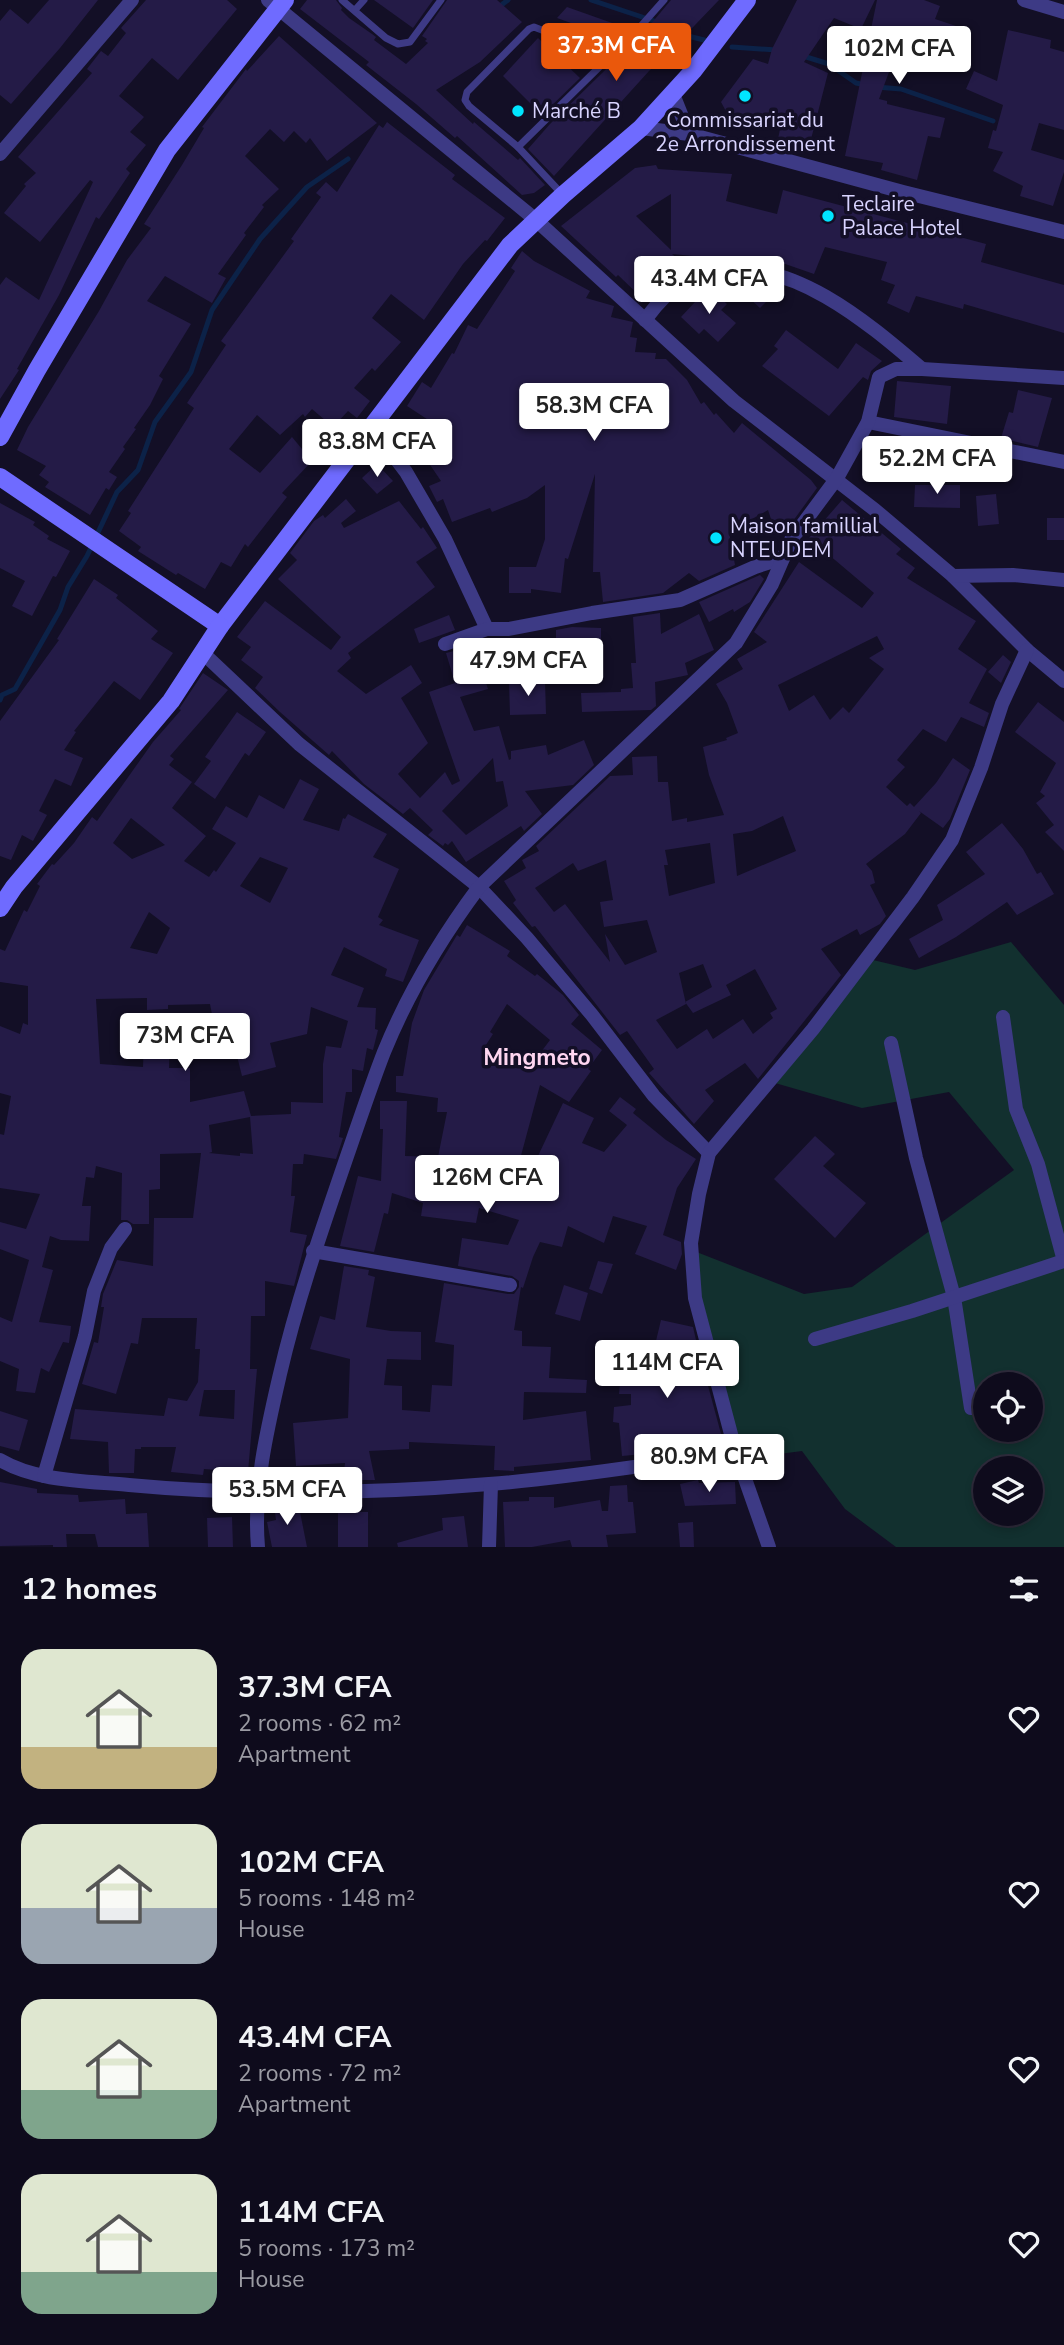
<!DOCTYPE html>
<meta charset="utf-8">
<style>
body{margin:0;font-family:"Nunito Sans",sans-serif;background:#1c1929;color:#f1f3f6;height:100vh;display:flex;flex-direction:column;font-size:26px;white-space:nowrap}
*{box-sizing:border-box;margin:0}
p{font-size:23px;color:#9b9ba3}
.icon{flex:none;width:38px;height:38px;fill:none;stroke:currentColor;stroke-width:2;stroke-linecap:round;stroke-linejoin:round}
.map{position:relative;height:1547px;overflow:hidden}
.details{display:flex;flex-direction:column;background:#0e0b1c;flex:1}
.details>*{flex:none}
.buttons{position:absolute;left:973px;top:1372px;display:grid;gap:14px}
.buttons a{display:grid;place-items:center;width:70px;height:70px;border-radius:50%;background:#0e0b1c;box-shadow:0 4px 10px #0003,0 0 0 2px #2e2b3b;font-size:35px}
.price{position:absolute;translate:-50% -60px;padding:0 16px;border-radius:7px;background:#fff;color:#222;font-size:23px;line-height:46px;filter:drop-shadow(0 2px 4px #0008)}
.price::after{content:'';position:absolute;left:50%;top:42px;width:21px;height:16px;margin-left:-10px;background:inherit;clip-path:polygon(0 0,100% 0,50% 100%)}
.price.on{background:#ea580c;color:#fff}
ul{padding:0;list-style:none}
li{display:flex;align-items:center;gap:21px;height:175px;padding:0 21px}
li span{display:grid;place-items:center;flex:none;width:196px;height:140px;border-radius:21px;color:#555}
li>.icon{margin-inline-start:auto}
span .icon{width:84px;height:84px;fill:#fffc;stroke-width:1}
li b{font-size:30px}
h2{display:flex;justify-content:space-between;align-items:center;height:84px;padding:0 21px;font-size:30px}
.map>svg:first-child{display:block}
.green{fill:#12302f;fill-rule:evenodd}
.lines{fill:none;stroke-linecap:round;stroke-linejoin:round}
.stream{stroke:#0c2248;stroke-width:5}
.building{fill:#241b47;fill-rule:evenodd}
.lane{stroke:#3d3a85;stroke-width:7}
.street{stroke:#3d3a85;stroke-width:14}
.secondary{stroke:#6f6bff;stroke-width:18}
.poi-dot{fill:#00e5ff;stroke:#130f26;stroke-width:2.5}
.labels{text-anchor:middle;stroke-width:7;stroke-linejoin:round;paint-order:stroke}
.poi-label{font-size:21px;fill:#d9d4ff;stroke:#130f26;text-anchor:start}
.neighbourhood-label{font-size:23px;font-weight:bold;fill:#ffd6f0;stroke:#130f26}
</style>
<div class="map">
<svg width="1064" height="1547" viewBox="0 0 1064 1547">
<rect width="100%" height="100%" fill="#130f26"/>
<path class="green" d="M1011,942l53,63v542h-168l-51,-38 -43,-58 -62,8 -39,-152 -7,-56 110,43 48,-7 162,-117 -65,-78 -87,16 -87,-25 98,-123 42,10zM985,1384h46v46h-46zM985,1468h46v46h-46z"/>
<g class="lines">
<g class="stream">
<path d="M591,0l63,21"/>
<path d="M496,9l12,-9"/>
<path d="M688,36l24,6"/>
<path d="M732,47l45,3"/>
<path d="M803,56l26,8 27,19 10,2"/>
<path d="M876,87l25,2 92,32"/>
<path d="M0,700l2,-5 13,-6 45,-79 8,-23 19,-31 30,-64 21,-22 17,-48 36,-50 21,-62 48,-71 47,-52 41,-28"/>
</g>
</g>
<g class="building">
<path d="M49,0h49l-38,48 -49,56 -11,-9v-74l10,-12 18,15z"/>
<path d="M146,0h81l10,9 -59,71 -26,-22 -33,38 25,21 -14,15 16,13 -20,24 4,4 -31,46 -3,-2 -37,78 -42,74 2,1 -19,29v-114l6,-8 33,23 54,-118 -3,-2 -50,62 -36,-29 22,-27 -2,-2 12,-11 -18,-16 74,-84 -5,-4 14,-18 7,5 18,-23 -5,-5z"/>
<path d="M307,0h29l6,8 -1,2 8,8 23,16 4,3 -2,3 32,24 22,-21 -3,-2 2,-2 -5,-3 25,-36h50l25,22 -42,40 -44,28 37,34 1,-2 44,38 2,-2 25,27 -11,8 -12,2 -65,-59 -2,2 -39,-34 -50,-39 3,-3 -69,-53z"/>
<path d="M374,0h59l-20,28z"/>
<path d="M671,0h48l-47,49 -9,13 -3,-2 -11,11 -95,105 -26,-27 22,-25 95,-93z"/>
<path d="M797,0h78l-14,29 -27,-11 -30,44 24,11 -19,74 -31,-8 2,-10 -52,-14 -7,-13 32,-43 15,5 4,-15z"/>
<path d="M877,0h47l16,6 -5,13 33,11 -12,36 -57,-21 -20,54 8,2v3l58,14 -5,20 -12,-2 -11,44 -36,-10 2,-7 -38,-7z"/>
<path d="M567,7l62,22 -11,11 -61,-22z"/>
<path d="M1008,30l43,10 -1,8 14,4v78l-25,-7 -8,27 33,10v12l-11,34 -33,-10 3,-10 -30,-15 10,-19 -15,-4 5,-18 3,1 7,-26 -37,-16 8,-18 23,10z"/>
<path d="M279,36l98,87 -50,38 -17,-23 -4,5 -12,-12 -10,11 -14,-13 -25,27 34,33 -17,16 2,2 -20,26 2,2 -28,39 8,4 -14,25 -47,-27 -18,25 44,23 -32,52 4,3 -13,26 -16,23 2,1 -13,18 2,2 -16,23 8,5 -8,13 -3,-2 -16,27 -45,-28 4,-5 -10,-7 7,-9 -29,-16 11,-23 71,-116 28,-51 24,-32 -7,-4 38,-59 22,-37 -2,-1 44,-58 1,2z"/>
<path d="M538,38l42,40 -38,37 -39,-39z"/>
<path d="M387,122l68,53 -3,4 53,39 -18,23 -2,-1 -22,24 -39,56 -33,-26 -19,24 29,24 -26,29 -3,-3 -18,20 16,13 -13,17 -9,-7 -15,16 -21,-18 -7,8 -2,-3 -23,21 -23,-20 -28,34 31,24 32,-36 20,24 -30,32 5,4 -39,50 -3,-3 -14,23 -10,-5 -16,27 -27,-16 -2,2 -38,-24 3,-4 -22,-16 12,-18 -3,-2 66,-103 -7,-5 39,-58 -5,-4 73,-100 -3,-2 30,-42 -5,-4 10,-11 11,10 42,-67 4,3z"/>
<path d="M656,165l2,4 74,5 -6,27 51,13 6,-24 203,54 -5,18 83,23v48l-100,-29 -1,5 -47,-13 -7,17 -22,-10 8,-18 -14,-5 6,-18 -62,-15 -11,27 -46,-16 -1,5 -95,-9 6,5h-16l15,15 -31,28 -28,-27 -2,2 -55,-51 74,-58zM671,194v56l-35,-34z"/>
<path d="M522,251l12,10 56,30 -4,7 28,8 -3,11 22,5 -3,15 7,1 -2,14 21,1 -1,6h11l21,21 14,24 3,-2 10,13 2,-2 18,20 8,-10 69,57 6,8 -24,33 -19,7 -6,-18 -39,22 6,33 -36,16 -10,-8 -26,20 -60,9 -3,-30h-7l2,-98 -27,85 -3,-1 -4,35 -30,-4v4h-22v-26h27l9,-28v-54l-18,13 -35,14 -2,-4 -38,14 -9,-23 -6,3 -8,-16 12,-5 -17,-25 -5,5 -13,-16 27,-22 -26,-17 15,-24 9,6 21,-35 2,1 14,-29 9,4 38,-58 -4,-3z"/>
<path d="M747,280h4l19,18 -10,10 -21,-19z"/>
<path d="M709,287l18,17 -6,6 15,13 -18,19 -14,-13 -5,5 -18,-17z"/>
<path d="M786,330l52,39 18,-26 26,18 -11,10 -3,9 -5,-3 -34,39 -67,-50 16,-17 -4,-3z"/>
<path d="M897,381l54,5 -4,38 -53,-7z"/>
<path d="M1018,390l34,8 -14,49 -37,-9 8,-26 4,1z"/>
<path d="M377,464l16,17 -16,13 -15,-16z"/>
<path d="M915,485h45v23l-46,-1z"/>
<path d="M996,494l3,30 -21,2 -2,-30z"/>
<path d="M346,499l10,12 -15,12 3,5 55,-27 22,28 2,-2 14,21 -21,14 19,25 -87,66 3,5 -14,13 29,23 45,-29 11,18 -21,15 27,45 -30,31 22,24 25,-26 7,13 8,-4 -31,-89 26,-9 -9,-30 28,-7 14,43 -28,8 14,34 25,-5 10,34 2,-1v-8l35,-6 2,10 36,-15 10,25 -21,20 -48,6 17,23 -18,17 -3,-5 -55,36 -14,-21 -4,4 -3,-2 -2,3 -15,-11 5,-5 -23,-22 -7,6 -39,-30 -32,-33 -3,4 -49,-43 -25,-24 8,-11 -22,-17 10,-13 -14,-10 28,-36 66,49 10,-13 -63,-58 19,-19 -7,-7 24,-32 9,-6 2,3zM493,758l3,24 7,-1 5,25 -42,29 -24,-24z"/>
<path d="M842,500l59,49 -5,5 19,14 -8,10 69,43 -18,28 29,20 -18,34 20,10 -5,14 -23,-10 -15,25 -23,-13 -26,31 8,7 -19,20 21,19 3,-3 4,4 22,-24 17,-25 17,12 -20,49 -7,9 -24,-17 2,2 -16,21 -39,30 6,7 3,12 -5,2 16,31 -6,8 -20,11 -3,-6 -36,20 20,26 -83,104 -13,-16 -40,27 9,11 -20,23 -45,-51 5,-4 -27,-38 -7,4 -85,-109 -3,1 -19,-24 3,-3 -12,-19 22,-13 -4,-8 17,-9 -3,-5 74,-70 23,-1 -1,-18 25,-1 1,26h10l4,39 15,-3v4l37,-7 -15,-40 -6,-28 24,-7 -1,-2 12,-5 -11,-30 -11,-19 27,-15 -6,-10 30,-17 -13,-10 45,-70 63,46 12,-15 -65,-55zM877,636l7,13 -15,9 15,11 -35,44 -6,-6 -13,13 -16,-25 -25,16 -11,-26zM783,816l13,35 -59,25 -4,-42 19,-3zM710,843l5,40 -46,13 -5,-31h4l-3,-15zM606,860l7,40 -13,2 4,25 43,-7 10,32 -32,13 -20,-31 5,28 -45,-58 -11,8 -19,-24 38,-25 5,8zM703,964l9,23 -27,15 8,11 38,-18 -5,-10 29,-16 22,40 -7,4 3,5 -20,16 -10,-15 -30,20 -6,-10 -30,20 -21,-29 30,-16 -7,-31z"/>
<path d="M0,503l35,19 -2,3 16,11 -2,3 23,12 -14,26 -3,-1 -21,40 -20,-10 13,-25 -25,-13z"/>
<rect x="1047" y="518" width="17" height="22"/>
<path d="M760,575l4,4 -14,23 -16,10 -1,-3 -24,13 -10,-20z"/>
<path d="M94,579l24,16 -2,3 42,33 -7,8 22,14 -33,47 -26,-19 -40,50 2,1 -12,18 19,8 -12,28 -16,-7 -16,32 8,4 -14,26 -11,-6 -11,25 -11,-4v-135l59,-81 -2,-1z"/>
<path d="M660,613l1,21 38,-20 15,36 -29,13 3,12 -33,7 1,24 -5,4 -69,2 -1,-19 40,-1v-3l12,-1 -2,-25h5l-3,-46z"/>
<path d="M449,615l6,15 -36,13 -5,-14z"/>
<path d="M572,627l29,1v18h-4l-5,27 -34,-6 5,-23h-7v-14z"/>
<path d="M1003,655l8,7 -10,21 -13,-11z"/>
<path d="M203,673l25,17 -58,66 4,3 -5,6 23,17 -20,26 34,28 -22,25 25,16 5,-7 2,2 20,-29 -24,-14 14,-23 21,12 12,-23 25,14 16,-30 19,10 -16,31 36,11 4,-13 2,1 3,-5 39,20 -14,23 26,12 -21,48 5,3 -4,5 40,15 -16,42 -18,-6 2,-7 -43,-22 -13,28 33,13 -7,19 19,1 -1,21 3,1 -5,20 -6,-2 -4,23 -11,-2v23h-6l-7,45 4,1 -7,21 -32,-5 -1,10h-10l-2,32h4l-5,36 17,3 -13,51 -29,-5v35h-14l-1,53h7l-9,103 -44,-3 -1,6 -32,-3 5,-25h-35v2h-6l-1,24h-25l-1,-31 -38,-3 5,-30 89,7 4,-18 19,3 11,-19 2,-33h-5l2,-31h-55l-4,26 -7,-1 -15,51 -34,-10 12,-42 4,1 6,-36h-3l2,-13 14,-34 36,6 1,-48h39l8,-65 -41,1v35l-11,1v34h-16l-6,-4h-6l1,-47 -26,-7 -2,12 -8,-1 -4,29h9l-2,35 -28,-1 -11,-4 -8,31 11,3 -14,52 32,4 -2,17 -6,-1 -14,30 -8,-4 -6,25 -19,-2 3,-22 -19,-8v-44l12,5 17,-62 -29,-11v-27l26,7 14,-35 -40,-6v-54l4,1 7,-39 -11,-3v-67l20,8 3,-11 5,2v-39l-28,-4v-33l5,2 19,-41 3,2 13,-26 -3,-2 15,-20 2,1 20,-22 18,-26 5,4 56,-79 28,-32 -2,-1zM131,818l34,27 -33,14 -19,-16zM260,857l28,11 -18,35 -30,-17zM149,912l21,16 -13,26 -27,-6zM147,998v12l21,-1v-4l42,-1 9,47 16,-3 7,28 34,-9 -6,-24 37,-9 4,-27 37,14 -7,27 -15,-2 -3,18v39l-32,-1v12l-40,2 -7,-25 -54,11v-34h-21l1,-28h-26l-1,27 -43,-3 -4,-65zM250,1117l3,37 -13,-1v3l-31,-3 3,-1 -3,-27zM204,1390h31l-1,29 -35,-3z"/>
<path d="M545,681l1,33 -36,1 -1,-33z"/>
<path d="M1038,702l26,20v129l-19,-19 9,-7 -18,-22 9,-7 -5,-4 16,-29 -41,-31z"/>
<path d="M237,712l29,20 -17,24 -4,-3 -30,46 -21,-15 17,-23 -6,-4z"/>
<path d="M1002,823l21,26 14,25 4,-2 13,22 -37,21 -10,-13 -51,35 -37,21 -10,-19 34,-19 -6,-15 48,-31 -19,-22z"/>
<path d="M467,925l43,26 -3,5 28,20 2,-2 26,21 16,20 -8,9 31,26 -14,19 3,2 -22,31 -29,-17 -28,104 9,3 42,-89 31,15 -12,25 22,9 23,-27 -18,-14 11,-14 16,12 -3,4 33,27 30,19 -19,29 -14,47 18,7 1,12 -6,16 -41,-16 12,-28 -34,-10 -9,27 -36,-17 -6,21 -22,-5 -7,15 -10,31 -2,-1 -7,43 8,1v15l29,1 -2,31 38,2 -1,13 -62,-1 -1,28 63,-9 5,49 -77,7v4l-20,-1 1,-24 -86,-4v7l-40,2 6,29h-32l2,-17 -49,3 -3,-43 55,-5 2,-59 -40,-10 10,-33 15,4 9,-54 25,4 -1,5 7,2 -9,50 25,4 30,1v28l-34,-1 -3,26 18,1v24l28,2 2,-27 20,1 2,-41 -19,-3 9,-59 64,11h6l5,-7v-6l-7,-5 -54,-10 4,-28 46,7 11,-25 -40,-12 -3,15 -55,-7 2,-13 -31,-10 -4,21 -4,-1 -10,39 -34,-6 18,-70 23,5 2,-52h-3v-28h27l-2,55 33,1 9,-45h-10l1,-14 -42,-6v-16h7l9,-53 12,-33 33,-55 3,2zM507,1004l43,36 -15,20 -51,-12 9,-14 -3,-2z"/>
<path d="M815,1136l20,18 -12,12 43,37 -31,35 -61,-59z"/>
<path d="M598,1261l15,3 -11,30 -13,-5z"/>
<path d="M564,1285l24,8 -8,28 -25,-7z"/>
<path d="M661,1320l32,7 3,13 -10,40 21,2 17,63 -80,11v-2l-22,2 -3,-33 -6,-1 1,-15 17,-2v-11h-12l3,-31 28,3z"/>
<path d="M0,1411l28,9 -9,31 -19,-5z"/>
<path d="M698,1480l1,3 36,-1 1,22 -51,2 -5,-22z"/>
<path d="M0,1482l37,7v4l41,2 1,7 46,-3 1,15 21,-1 2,34h-51l-3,-13h-29l1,13h-14v-2l-53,1z"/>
<path d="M627,1485l1,17h5l3,31 -30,2 2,12h-36l-2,-7 -38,7h-27l-2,-45 26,-1v-4h25v11l46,-8 2,11h6l2,-25z"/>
<path d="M298,1502l9,45h-35l-5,-25 9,-2 -2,-15z"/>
<rect x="338" y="1512" width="30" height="35"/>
<path d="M464,1516l4,31h-70l-1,-4 46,-13 -1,-12z"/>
<path d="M232,1517l1,30h-25l-1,-29z"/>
<path d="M693,1522l1,25h-14l-2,-24z"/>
</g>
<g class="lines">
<g class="lane">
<path d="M342,0l44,38 12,6 12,-2 31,-42"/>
<path d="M355,10l9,-10"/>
<path d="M518,147l122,-120 24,-27"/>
<path d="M562,194l-44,-47 -49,-41 -4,-6 2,-8 62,-63 5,-2 75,29"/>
</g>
<g class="street">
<path d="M268,0l268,220 198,181 141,109 78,66 74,74 37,31"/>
<path d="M1024,0l40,12"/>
<path d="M673,94l16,40"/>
<path d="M641,128l48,6 214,58 161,40"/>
<path d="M0,154l132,-154"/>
<path d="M645,320c13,-18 26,-32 46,-44 7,-4 17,-4 25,-5 76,-14 152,52 206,98"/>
<path d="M868,422l196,40"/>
<path d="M371,426l35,46 39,67 42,90"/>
<path d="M953,576l60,-1 51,5"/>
<path d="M445,644l42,-15h22l83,-16 88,-13 75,-33 28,-9"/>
<path d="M203,653l96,91 180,143 48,51 65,77 62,81 55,57"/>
<path d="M1003,1017l13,92 22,55 26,97"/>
<path d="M891,1043l25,115 38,139 17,111"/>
<path d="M313,1251l197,34"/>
<path d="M815,1339l97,-28 152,-50"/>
<path d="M0,1460c37,22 88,21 129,25 120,11 240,9 360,-1 82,-6 165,-21 247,-31"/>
<path d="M44,1476l41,-140 9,-45 17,-43 14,-19"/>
<path d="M258,1547c-5,-58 9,-117 22,-173 17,-73 41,-142 65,-212 13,-37 25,-74 39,-110 24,-59 57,-114 95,-165l257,-244 36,-59 19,-44 46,-62 31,-56 11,-45 17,-8h26l142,9"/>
<path d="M489,1547l2,-63"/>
<path d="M769,1547l-33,-94 -41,-155 -4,-55 8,-49 10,-41 104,-124 100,-132 39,-57 29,-72 21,-64 25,-54"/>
</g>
<g class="secondary">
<path d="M0,437l37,-67 130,-220 118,-150"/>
<path d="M0,477l220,149 290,-381 53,-50 78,-67 52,-57 54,-71"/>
<path d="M0,908l14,-21 157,-186 49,-75"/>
</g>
</g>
<g class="poi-dot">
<circle cx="745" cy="96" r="7"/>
<circle cx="518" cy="111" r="7"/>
<circle cx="828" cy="216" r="7"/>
<circle cx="716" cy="538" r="7"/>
</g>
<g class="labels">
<g class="poi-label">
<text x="532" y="118">Marché B</text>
<text x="745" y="127" text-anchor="middle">Commissariat du<tspan x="745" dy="24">2e Arrondissement</tspan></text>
<text x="842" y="211">Teclaire<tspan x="842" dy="24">Palace Hotel</tspan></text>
<text x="730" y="533">Maison famillial<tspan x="730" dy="24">NTEUDEM</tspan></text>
</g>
<g class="neighbourhood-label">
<text x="537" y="1065">Mingmeto</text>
</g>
</g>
</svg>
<div class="buttons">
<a><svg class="icon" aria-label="locate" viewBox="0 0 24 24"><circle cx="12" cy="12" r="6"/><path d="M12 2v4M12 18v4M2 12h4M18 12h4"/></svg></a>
<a><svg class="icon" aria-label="layers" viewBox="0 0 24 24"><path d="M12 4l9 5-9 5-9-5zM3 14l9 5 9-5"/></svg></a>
</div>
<b class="price on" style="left:616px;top:83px">37.3M CFA</b>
<b class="price" style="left:899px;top:86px">102M CFA</b>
<b class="price" style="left:709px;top:316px">43.4M CFA</b>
<b class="price" style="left:594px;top:443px">58.3M CFA</b>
<b class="price" style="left:377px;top:479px">83.8M CFA</b>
<b class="price" style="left:937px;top:496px">52.2M CFA</b>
<b class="price" style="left:528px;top:698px">47.9M CFA</b>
<b class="price" style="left:185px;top:1073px">73M CFA</b>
<b class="price" style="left:487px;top:1215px">126M CFA</b>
<b class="price" style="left:667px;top:1400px">114M CFA</b>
<b class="price" style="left:709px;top:1494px">80.9M CFA</b>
<b class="price" style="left:287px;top:1527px">53.5M CFA</b>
</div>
<section class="details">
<h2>12 homes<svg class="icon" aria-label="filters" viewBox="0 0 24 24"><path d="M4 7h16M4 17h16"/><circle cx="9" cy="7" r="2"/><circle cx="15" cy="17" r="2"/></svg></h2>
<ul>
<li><span style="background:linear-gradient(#dfe7d0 70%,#c2b280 0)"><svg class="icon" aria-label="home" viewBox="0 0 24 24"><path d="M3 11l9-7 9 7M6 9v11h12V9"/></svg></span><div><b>37.3M CFA</b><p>2 rooms · 62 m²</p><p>Apartment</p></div><svg class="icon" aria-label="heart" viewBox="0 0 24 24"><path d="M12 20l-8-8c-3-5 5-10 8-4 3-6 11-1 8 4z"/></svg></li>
<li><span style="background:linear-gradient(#dfe7d0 60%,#9aa5b1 0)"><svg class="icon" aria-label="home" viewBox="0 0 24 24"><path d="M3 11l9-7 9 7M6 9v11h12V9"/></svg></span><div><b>102M CFA</b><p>5 rooms · 148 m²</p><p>House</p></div><svg class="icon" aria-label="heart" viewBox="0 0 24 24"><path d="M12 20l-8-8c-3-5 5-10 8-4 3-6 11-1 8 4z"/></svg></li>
<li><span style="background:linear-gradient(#dfe7d0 65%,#7fa58c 0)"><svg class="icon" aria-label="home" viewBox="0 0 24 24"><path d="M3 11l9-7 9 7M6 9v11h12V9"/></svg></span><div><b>43.4M CFA</b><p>2 rooms · 72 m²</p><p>Apartment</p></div><svg class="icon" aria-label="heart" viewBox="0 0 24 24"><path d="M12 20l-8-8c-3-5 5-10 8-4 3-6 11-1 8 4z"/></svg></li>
<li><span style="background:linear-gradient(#dfe7d0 70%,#7fa58c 0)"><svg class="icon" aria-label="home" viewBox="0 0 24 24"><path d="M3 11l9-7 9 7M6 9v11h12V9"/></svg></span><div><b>114M CFA</b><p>5 rooms · 173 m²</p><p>House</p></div><svg class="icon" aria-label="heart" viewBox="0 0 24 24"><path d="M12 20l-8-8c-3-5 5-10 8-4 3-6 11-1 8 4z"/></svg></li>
</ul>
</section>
